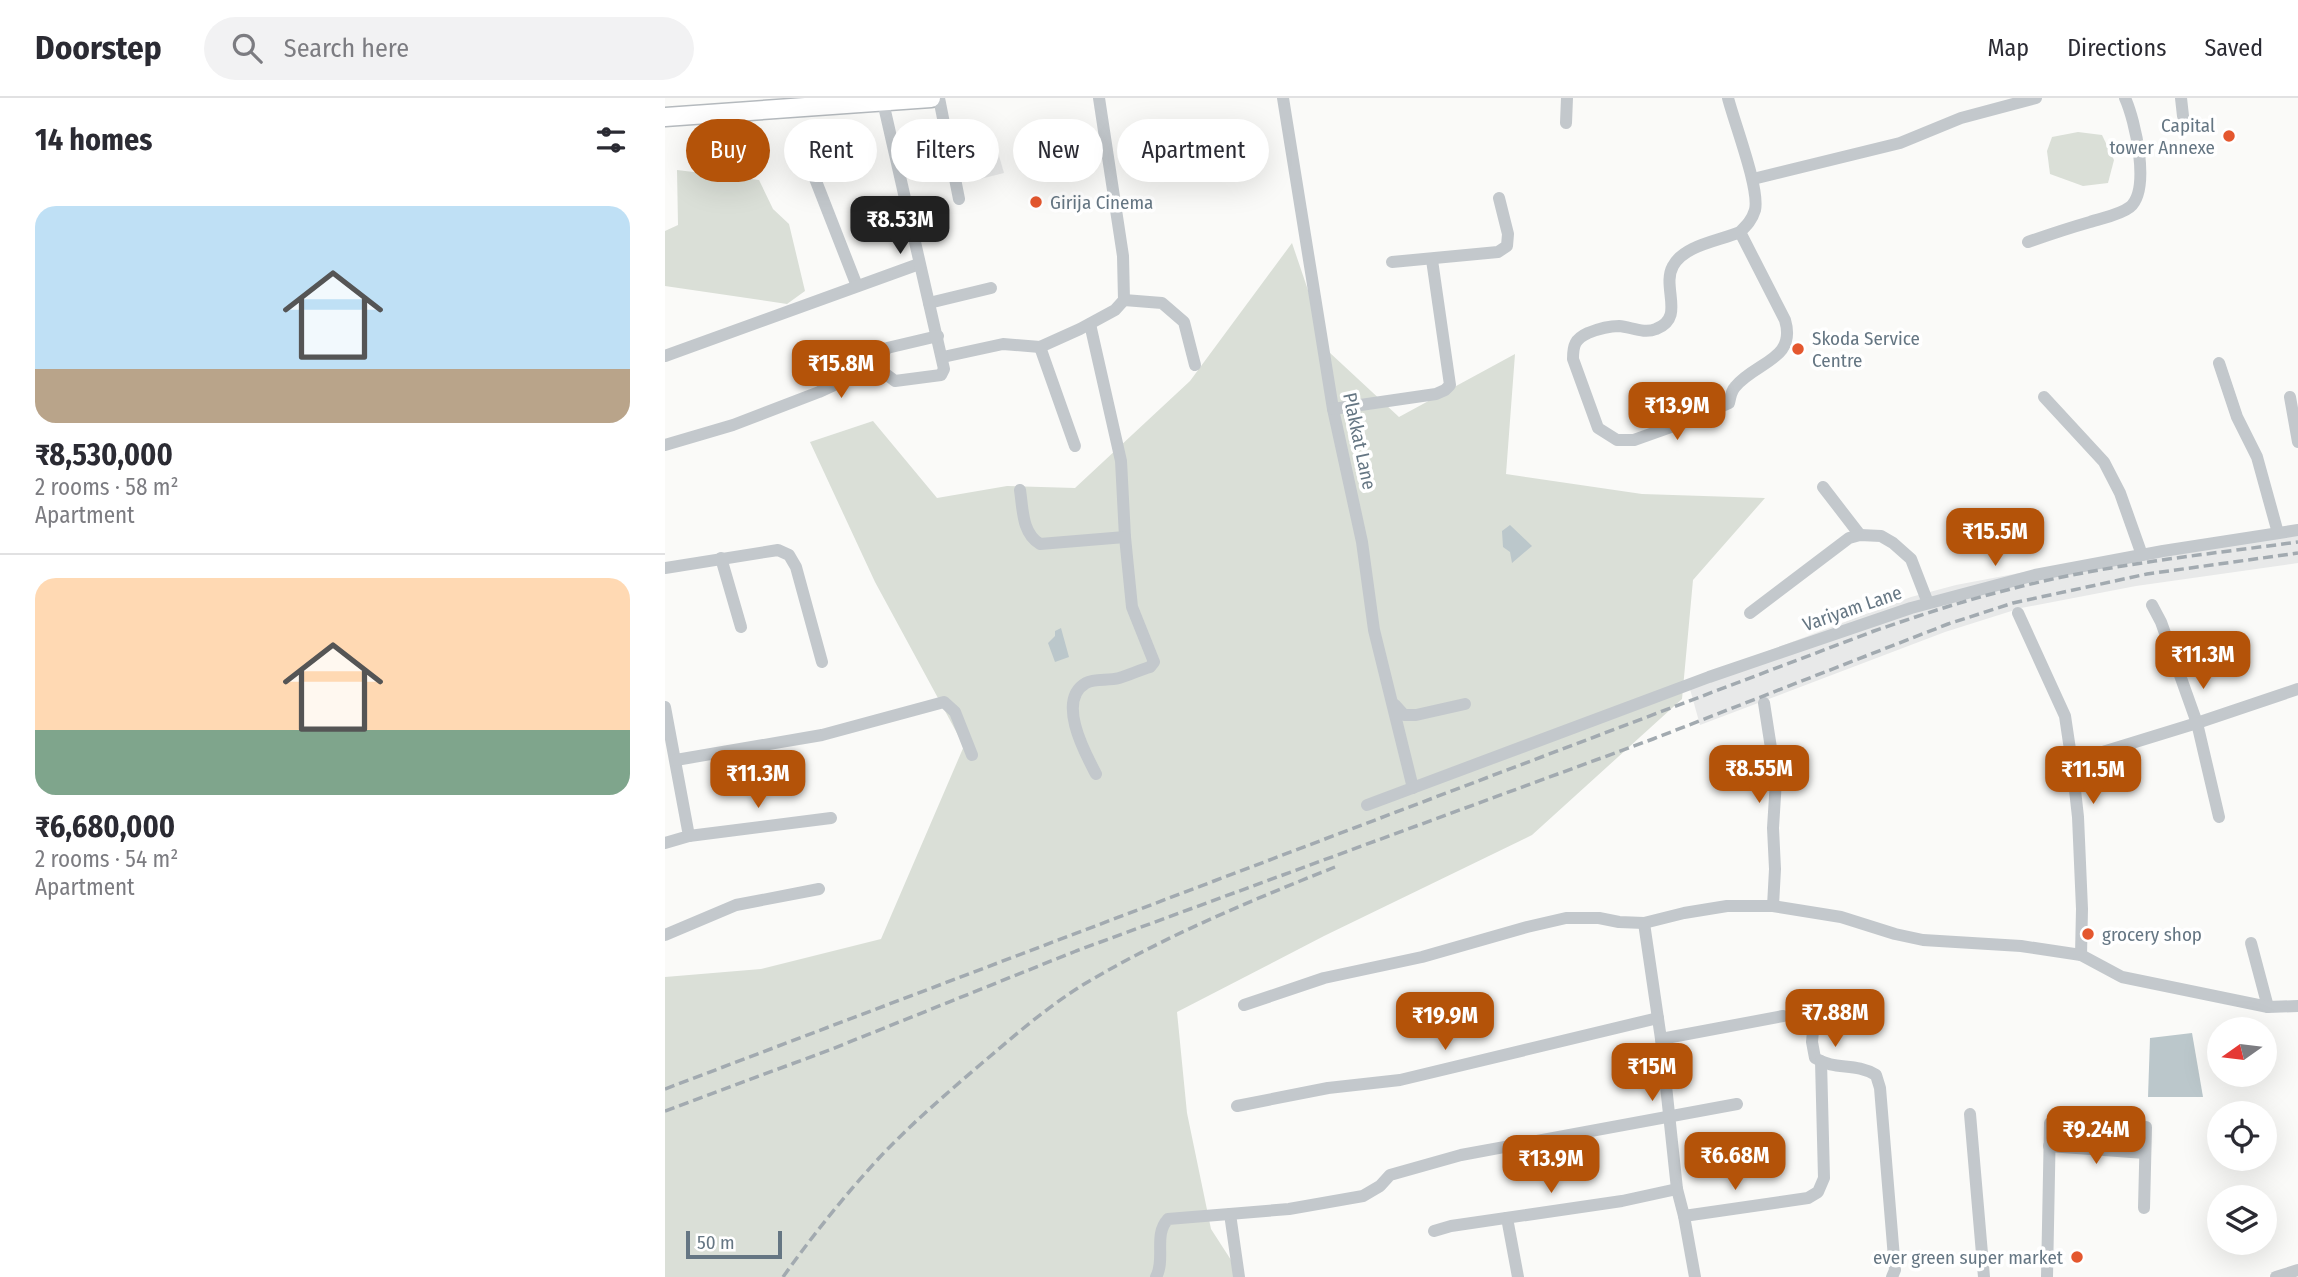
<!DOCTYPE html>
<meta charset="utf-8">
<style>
body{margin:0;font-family:"Fira Sans Condensed",sans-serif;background:#f2f2f3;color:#2b2b33;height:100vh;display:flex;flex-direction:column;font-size:26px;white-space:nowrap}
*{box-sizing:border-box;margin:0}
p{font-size:23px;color:#7c7c81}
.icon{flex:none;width:38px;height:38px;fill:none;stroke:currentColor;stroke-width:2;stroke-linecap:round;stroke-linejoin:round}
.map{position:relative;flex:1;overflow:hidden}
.sheet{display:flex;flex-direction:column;background:#fff;width:665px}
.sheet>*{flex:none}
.top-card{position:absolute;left:21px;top:21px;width:665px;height:63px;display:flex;gap:14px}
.needle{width:46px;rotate:256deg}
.buttons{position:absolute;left:1542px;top:919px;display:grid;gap:14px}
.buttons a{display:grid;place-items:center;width:70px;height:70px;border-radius:50%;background:#fff;box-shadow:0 7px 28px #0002;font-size:35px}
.scale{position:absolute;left:21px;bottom:18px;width:96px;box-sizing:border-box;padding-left:7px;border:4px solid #657683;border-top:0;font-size:19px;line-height:24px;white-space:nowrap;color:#657683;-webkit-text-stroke:5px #fff;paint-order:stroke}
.price{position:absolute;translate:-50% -60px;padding:0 16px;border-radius:14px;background:#b45309;color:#fff;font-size:23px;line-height:46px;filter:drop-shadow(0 2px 4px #0008)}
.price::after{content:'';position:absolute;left:50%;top:42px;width:21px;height:16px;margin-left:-10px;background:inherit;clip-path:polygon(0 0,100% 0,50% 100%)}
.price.current{background:#222;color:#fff}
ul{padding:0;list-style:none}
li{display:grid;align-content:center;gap:14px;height:371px;padding:0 35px}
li+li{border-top:2px solid #e1e1e2}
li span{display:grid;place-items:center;height:217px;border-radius:21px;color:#555}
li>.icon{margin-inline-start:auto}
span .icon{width:126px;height:126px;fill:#fffc;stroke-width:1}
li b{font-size:30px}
h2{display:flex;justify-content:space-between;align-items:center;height:84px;padding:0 35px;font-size:30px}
.chip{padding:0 24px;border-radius:32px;background:#fff;box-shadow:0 7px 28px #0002;font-size:24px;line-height:63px}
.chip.current{background:#b45309;color:#fff}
header{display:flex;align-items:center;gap:42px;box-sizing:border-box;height:98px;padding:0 35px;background:#fff;border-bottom:2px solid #e1e1e2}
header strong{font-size:33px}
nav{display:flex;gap:38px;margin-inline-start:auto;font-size:24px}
.search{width:490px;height:63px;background:#f2f2f3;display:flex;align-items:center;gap:18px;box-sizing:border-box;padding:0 24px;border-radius:38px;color:#7c7c81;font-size:26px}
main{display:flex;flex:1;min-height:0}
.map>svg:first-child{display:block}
.built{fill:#e8e9e9}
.green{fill:#dadfd7}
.water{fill:#bbc7cb}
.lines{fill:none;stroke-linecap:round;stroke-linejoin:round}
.primary-casing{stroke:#b5babe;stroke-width:21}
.minor{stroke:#c3c8cc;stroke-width:12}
.primary{stroke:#fff;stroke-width:18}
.rail{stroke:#a2aab0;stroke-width:3.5;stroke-dasharray:10 5;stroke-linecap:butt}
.poi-dot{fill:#e4572e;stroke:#fff;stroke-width:2.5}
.labels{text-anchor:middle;stroke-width:7;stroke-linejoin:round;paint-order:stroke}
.poi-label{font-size:19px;fill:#657683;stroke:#fff;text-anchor:start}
.street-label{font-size:19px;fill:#657683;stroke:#fff}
</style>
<header>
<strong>Doorstep</strong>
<div class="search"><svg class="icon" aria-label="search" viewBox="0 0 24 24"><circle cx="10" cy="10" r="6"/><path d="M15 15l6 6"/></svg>Search here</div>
<nav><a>Map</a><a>Directions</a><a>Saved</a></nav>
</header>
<main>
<section class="sheet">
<h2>14 homes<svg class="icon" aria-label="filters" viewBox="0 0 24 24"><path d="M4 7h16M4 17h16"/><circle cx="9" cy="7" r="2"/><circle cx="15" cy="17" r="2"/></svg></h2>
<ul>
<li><span style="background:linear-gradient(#bfe0f5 75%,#b9a48a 0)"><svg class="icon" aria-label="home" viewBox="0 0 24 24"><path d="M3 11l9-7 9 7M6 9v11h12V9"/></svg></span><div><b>₹8,530,000</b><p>2 rooms · 58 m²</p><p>Apartment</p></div></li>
<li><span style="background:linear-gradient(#ffd9b3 70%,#7fa58c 0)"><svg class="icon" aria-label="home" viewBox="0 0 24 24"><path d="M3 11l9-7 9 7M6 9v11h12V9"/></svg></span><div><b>₹6,680,000</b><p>2 rooms · 54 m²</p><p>Apartment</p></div></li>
</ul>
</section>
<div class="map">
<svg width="1633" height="1179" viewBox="0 0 1633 1179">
<rect width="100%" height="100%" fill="#fafaf8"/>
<g class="built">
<path d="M330,44l9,31 -32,8 -7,-31z"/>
<path d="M1633,431v34l-162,23 -115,22 -76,24 -245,93 -10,-36 1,-9 220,-83 45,-12 117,-22z"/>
</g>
<g class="green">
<path d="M1413,34l24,3 12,25 -6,23 -25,3 -33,-12 -3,-23 5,-14z"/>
<path d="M12,72l82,10 14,29 16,15 16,67 -18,13 -122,-18v-55l13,-6z"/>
<path d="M627,145l37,109 70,65 116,-63 -9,120 136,20 123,4 -72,82 -11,119 -150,136 -208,101 -147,76 10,101 24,116 31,48h-577v-300l96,-8 120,-30 83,-193 -89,-164 -65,-140 63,-21 64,77 70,-12 68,2 115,-107z"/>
</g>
<g class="water">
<path d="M845,427l22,21 -20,17 -2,-11 -7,-5 -1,-16z"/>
<path d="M396,530l8,29 -14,5 -7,-19 7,-7v-5z"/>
<path d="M1527,935l11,64h-55l2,-59z"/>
</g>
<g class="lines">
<defs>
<path id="primary" d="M0,19l266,-19"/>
</defs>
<use href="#primary" class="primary-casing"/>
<g class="minor">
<path d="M274,0l20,101"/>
<path d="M618,0l50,311 29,133 12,88 39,158"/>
<path d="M1063,0c6,24 32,91 27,112 -3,10 -8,15 -15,22l45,88c12,40 -30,42 -50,67 -3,3 -5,11 -6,16l-36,16 -59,21h-17l-19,-12 -25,-69c0,-14 2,-20 15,-26 10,-4 19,-7 31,-7 12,1 25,8 37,3 30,-11 5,-42 17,-63 11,-21 46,-25 67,-34"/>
<path d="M1516,0l2,18"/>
<path d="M901,25l1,-25"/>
<path d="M140,55l52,133"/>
<path d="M1088,81l147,-36 61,-25 75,-20"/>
<path d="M1363,144c20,-7 41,-14 62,-20 12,-4 30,-7 40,-15 21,-18 5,-87 -5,-109"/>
<path d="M727,164l106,-10 9,-6 1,-12 -9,-36"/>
<path d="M459,202l38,3 22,19 11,43"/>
<path d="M264,205l62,-15"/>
<path d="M425,226l31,137 4,76 7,70 22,55 -4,5c-10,3 -21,8 -31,11 -11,3 -24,0 -33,5 -30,17 -1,70 10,91"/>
<path d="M375,249l35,99"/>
<path d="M0,258l254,-92"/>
<path d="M278,259l60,-13 37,3 40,-18 35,-19 9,-10 -1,-44 -24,-158"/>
<path d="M1554,265l18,54 20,40 21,76"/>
<path d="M210,268l20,15 46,-6 3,-6 -61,-267"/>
<path d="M1379,299l60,65 16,31 22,62"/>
<path d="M1625,299l8,45"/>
<path d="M668,311l103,-15 9,-4 5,-5 -18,-125"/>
<path d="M0,347l68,-20 86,-33 56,-26 12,-18 51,-12"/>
<path d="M1158,389l37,48"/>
<path d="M355,392c3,20 2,43 20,54l85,-7"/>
<path d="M56,460l20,69"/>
<path d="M0,470l113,-18 11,5 7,12 26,95"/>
<path d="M1487,507l9,17 36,101 101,-34"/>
<path d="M1085,515l99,-75 11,-3 21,1 12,7 18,16 17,44"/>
<path d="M1353,515l47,103 7,47"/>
<path d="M1099,605l12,77 -3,48 2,41 -2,37"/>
<path d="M730,607l9,10h12l49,-11"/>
<path d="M0,609l24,129 -24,7"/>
<path d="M11,662l146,-25 122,-33 11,10 17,43"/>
<path d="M702,707l342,-128 202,-69 124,-33 128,-24 135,-21"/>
<path d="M24,738l142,-18"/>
<path d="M979,825l17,116 16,150 7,27 11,61"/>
<path d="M0,837l71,-30 83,-16"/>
<path d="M1586,845l17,64"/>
<path d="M1416,857l1,-46 -4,-92 -6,-54 34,-12 91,-28 22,94"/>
<path d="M1151,901l-4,43 3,16c21,13 39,4 61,17l4,13 15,182 -3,7"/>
<path d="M579,907l80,-27 98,-21 105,-30 39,-9h33l20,4 25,1 40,-10 43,-7h46l68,11 54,17 28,6 98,6 60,9 41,22 146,30 30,-1"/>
<path d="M996,941l122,-23"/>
<path d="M572,1008l91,-18 72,-8 258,-62"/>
<path d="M1305,1016l14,163"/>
<path d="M1384,1048l96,7"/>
<path d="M1479,1110l2,-81"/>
<path d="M565,1116l9,63"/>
<path d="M1019,1118l124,-18 10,-6 6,-14 -3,-117"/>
<path d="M842,1120l11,59"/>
<path d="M769,1133l17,-5 171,-25 55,-12"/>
<path d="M491,1179c10,-18 -3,-42 12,-58l121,-10 74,-13 17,-10 10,-11 71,-20 276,-51"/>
<path d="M1382,1179l3,-154"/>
<path d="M1611,1179l22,-7"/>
</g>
<use href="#primary" class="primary"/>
<g class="rail">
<path d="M0,991l1209,-458c44,-15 88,-30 133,-41 94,-25 195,-35 291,-48"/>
<path d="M0,1013l167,-62 244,-98 577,-212 295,-115 65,-21 134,-29 151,-21"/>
<path d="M118,1179c30,-42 62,-82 96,-119 32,-34 67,-64 102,-94 33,-28 67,-58 105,-81 79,-47 164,-82 249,-116"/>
</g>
</g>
<g class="poi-dot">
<circle cx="1564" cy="38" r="7"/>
<circle cx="371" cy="104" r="7"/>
<circle cx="1133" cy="251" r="7"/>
<circle cx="1423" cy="836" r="7"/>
<circle cx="1412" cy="1159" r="7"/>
</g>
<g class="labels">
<g class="poi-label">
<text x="1550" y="34" text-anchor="end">Capital<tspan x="1550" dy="22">tower Annexe</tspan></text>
<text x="385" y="111">Girija Cinema</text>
<text x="1147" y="247">Skoda Service<tspan x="1147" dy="22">Centre</tspan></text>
<text x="1437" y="843">grocery shop</text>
<text x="1398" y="1166" text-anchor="end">ever green super market</text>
</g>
<g class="street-label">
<text transform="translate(695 343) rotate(78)" y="7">Plakkat Lane</text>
<text transform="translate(1187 510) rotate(-19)" y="7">Variyam Lane</text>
</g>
</g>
</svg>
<div class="buttons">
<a><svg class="needle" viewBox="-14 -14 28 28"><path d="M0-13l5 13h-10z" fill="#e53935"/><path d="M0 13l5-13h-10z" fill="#7c7c81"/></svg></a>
<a><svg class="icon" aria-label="locate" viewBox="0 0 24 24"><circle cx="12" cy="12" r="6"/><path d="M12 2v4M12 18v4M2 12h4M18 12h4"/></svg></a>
<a><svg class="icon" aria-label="layers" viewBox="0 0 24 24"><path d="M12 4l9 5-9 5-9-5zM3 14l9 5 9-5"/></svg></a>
</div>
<div class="scale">50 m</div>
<b class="price current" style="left:235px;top:158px">₹8.53M</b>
<b class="price" style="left:176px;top:302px">₹15.8M</b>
<b class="price" style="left:1012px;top:344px">₹13.9M</b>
<b class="price" style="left:1330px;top:470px">₹15.5M</b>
<b class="price" style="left:1538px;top:593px">₹11.3M</b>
<b class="price" style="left:1094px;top:707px">₹8.55M</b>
<b class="price" style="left:1428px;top:708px">₹11.5M</b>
<b class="price" style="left:93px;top:712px">₹11.3M</b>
<b class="price" style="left:1170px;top:951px">₹7.88M</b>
<b class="price" style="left:780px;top:954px">₹19.9M</b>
<b class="price" style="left:987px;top:1005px">₹15M</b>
<b class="price" style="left:1431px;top:1068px">₹9.24M</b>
<b class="price" style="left:1070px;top:1094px">₹6.68M</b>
<b class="price" style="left:886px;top:1097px">₹13.9M</b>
<div class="top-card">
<a class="chip current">Buy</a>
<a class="chip">Rent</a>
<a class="chip">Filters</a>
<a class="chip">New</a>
<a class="chip">Apartment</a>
</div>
</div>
</main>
